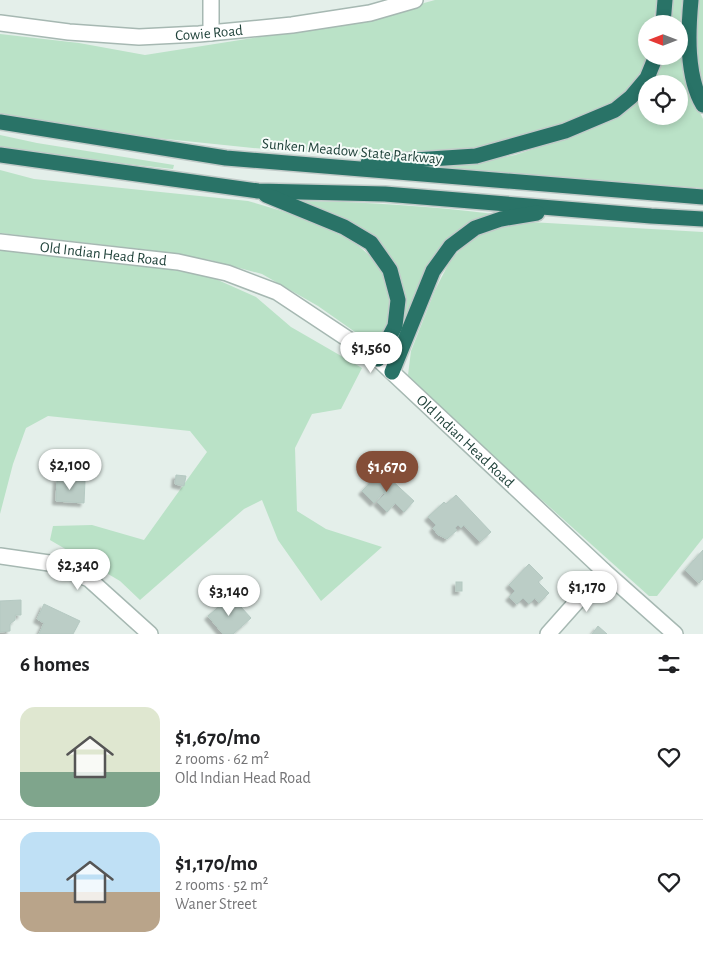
<!DOCTYPE html>
<meta charset="utf-8">
<style>
body{margin:0;font-family:"Alegreya Sans",sans-serif;background:#f6f6f6;color:#202124;height:100vh;display:flex;flex-direction:column;font-size:19px;white-space:nowrap}
*{box-sizing:border-box;margin:0}
p{font-size:16px;color:#757577}
.icon{flex:none;width:28px;height:28px;fill:none;stroke:currentColor;stroke-width:2;stroke-linecap:round;stroke-linejoin:round}
.map{position:relative;height:634px;overflow:hidden}
.drawer{display:flex;flex-direction:column;background:#fff;flex:1}
.drawer>*{flex:none}
.needle{width:32px;rotate:270deg}
.buttons{position:absolute;left:638px;top:15px;display:grid;gap:10px}
.buttons a{display:grid;place-items:center;width:50px;height:50px;border-radius:50%;background:#fff;box-shadow:0 2px 8px #0003;font-size:25px}
.price{position:absolute;translate:-50% -42px;padding:0 11px;border-radius:18px;background:#fff;color:#222;font-size:16px;line-height:32px;filter:drop-shadow(0 1px 2px #0008)}
.price::after{content:'';position:absolute;left:50%;top:30px;width:15px;height:11px;margin-left:-8px;background:inherit;clip-path:polygon(0 0,100% 0,50% 100%)}
.price.active{background:#844e38;color:#fff}
ul{padding:0;list-style:none}
li{display:flex;align-items:center;gap:15px;height:125px;padding:0 20px}
li+li{border-top:1px solid #e0e0e0}
li span{display:grid;place-items:center;flex:none;width:140px;height:100px;border-radius:15px;color:#555}
li>.icon{margin-inline-start:auto}
span .icon{width:60px;height:60px;fill:#fffc;stroke-width:1}
li b{font-size:21px}
h2{display:flex;justify-content:space-between;align-items:center;height:60px;padding:0 20px;font-size:21px}
.map>svg:first-child{display:block}
.green{fill:#bae2c7}
.building{fill:#bbcdc6;stroke:#b5c9c2;filter:url(#shadow)}
.lines{fill:none;stroke-linecap:round;stroke-linejoin:round}
.minor-casing{stroke:#a6b8b2;stroke-width:18}
.highway-casing{stroke:#c1cac8;stroke-width:18}
.minor{stroke:#fff;stroke-width:15}
.highway{stroke:#297367;stroke-width:15}
.labels{text-anchor:middle;stroke-width:4;stroke-linejoin:round;paint-order:stroke}
.street-label{font-size:15px;fill:#21433b;stroke:#f5fbf8}
</style>
<div class="map">
<svg width="703" height="634" viewBox="0 0 703 634">
<defs>
<filter id="shadow"><feDropShadow dx="-3.5" dy="3.5" stdDeviation="1" flood-color="#0004"/></filter>
</defs>
<rect width="100%" height="100%" fill="#e4efea"/>
<g class="green">
<path d="M435,0h222l-4,24h-7v32h2l-12,25 -24,24 -40,16 -87,26 -84,7 -61,1 -87,-7 -174,-18 -79,-14v-82l79,9 66,12 210,-33z"/>
<path d="M671,0h11l-3,38 8,47 16,34v69l-295,-19 -1,-2 72,-5 36,-7 60,-20 40,-17 27,-21 4,-8v27h33v-32h-29l10,-16 3,-12h16v-32h-10z"/>
<path d="M695,0h8v86l-4,-13 -7,-40z"/>
<path d="M0,135l37,8 137,22 -1,4 -173,-19z"/>
<path d="M0,170l34,9 214,22 54,16 51,24 24,21 14,30 -1,26 -7,19 -9,4 -9,-2 -47,-33 -56,-32 -52,-14 -61,-10 -149,-17z"/>
<path d="M303,201c64,1 128,5 191,13l-14,4 -24,14 -21,24 -44,98 12,-32 -1,-37 -11,-25 -19,-23 -32,-21 -37,-12z"/>
<path d="M530,222l173,10v306l-46,58h-8l-229,-205 -12,-16 3,-24 24,-61 16,-31 27,-26 28,-10z"/>
<path d="M0,248l122,14 87,14 47,21 35,30 71,41 -21,41 -29,5 -17,34 2,63 29,18 56,18 -61,54 -43,-61 -16,-40 -18,9 -104,91 -20,-19 -70,-41 3,-14 39,-1 52,15 63,-88 -17,-21 -142,-15 -22,12 -13,36 -13,50z"/>
</g>
<g class="building">
<path d="M384,468l6,5 -3,3 27,25 -10,11 -9,-9 -8,9 -10,-10 8,-8 -1,-2 -10,11 -12,-12z"/>
<path d="M176,475l10,1 -2,10 -9,-2z"/>
<path d="M57,479l28,2 -1,22 -28,-2z"/>
<path d="M456,495l35,37 -11,10 -16,-17 -3,3 -3,-3 -3,3 2,2 -10,9 -8,-4v1l-6,-8 3,-3 -8,-8 16,-15 2,2z"/>
<path d="M703,550v29l-4,4 -14,-13z"/>
<path d="M529,564l14,14 -5,4 11,11 -10,10 -4,-5 -6,6 -6,-6 -6,6 -8,-7 6,-6 -6,-6z"/>
<rect x="456" y="582" width="6" height="9"/>
<path d="M231,596l20,22 -18,16h-10l-15,-18z"/>
<path d="M21,600v15h-6v5l-5,4v7l-10,1v-31z"/>
<path d="M44,604l36,17 -7,13h-34l5,-11 -7,-4z"/>
<path d="M598,626l9,8h-15z"/>
</g>
<g class="lines">
<defs>
<g id="minor">
<path d="M211,0v33"/>
<path id="s1" d="M0,23l69,9 70,5 60,-3 93,-9 78,-12 45,-13"/>
<path id="s2" d="M0,242l178,20 49,11 50,19 101,67 226,212 71,63"/>
<path d="M0,556l49,7 40,16 61,55"/>
<path d="M548,634l56,-63"/>
</g>
<g id="highway">
<path d="M691,0c-3,32 -5,76 12,105"/>
<path d="M663,24l2,-24"/>
<path d="M0,122l226,36 477,39"/>
<path d="M0,155l258,36 127,3 266,22 52,3"/>
<path d="M368,163l108,-7 89,-25 50,-21 16,-13 16,-19 9,-22"/>
<path d="M266,195l78,32 27,16 19,27 8,30 -3,26 -17,33"/>
<path d="M392,372l41,-101 18,-25 24,-18 26,-9 36,-6"/>
</g>
</defs>
<use href="#minor" class="minor-casing"/>
<use href="#highway" class="highway-casing"/>
<use href="#minor" class="minor"/>
<use href="#highway" class="highway"/>
</g>
<g class="labels">
<g class="street-label">
<text dy="5" stroke="none"><textPath href="#s1" startOffset="210">Cowie Road</textPath></text>
<text transform="translate(352 151) rotate(5)" y="5">Sunken Meadow State Parkway</text>
<text dy="5" stroke="none"><textPath href="#s2" startOffset="104">Old Indian Head Road</textPath></text>
<text dy="5" stroke="none"><textPath href="#s2" startOffset="524">Old Indian Head Road</textPath></text>
</g>
</g>
</svg>
<div class="buttons">
<a><svg class="needle" viewBox="-14 -14 28 28"><path d="M0-13l5 13h-10z" fill="#e53935"/><path d="M0 13l5-13h-10z" fill="#757577"/></svg></a>
<a><svg class="icon" aria-label="locate" viewBox="0 0 24 24"><circle cx="12" cy="12" r="6"/><path d="M12 2v4M12 18v4M2 12h4M18 12h4"/></svg></a>
</div>
<b class="price" style="left:371px;top:374px">$1,560</b>
<b class="price" style="left:70px;top:491px">$2,100</b>
<b class="price active" style="left:387px;top:493px">$1,670</b>
<b class="price" style="left:78px;top:591px">$2,340</b>
<b class="price" style="left:587px;top:613px">$1,170</b>
<b class="price" style="left:229px;top:617px">$3,140</b>
</div>
<section class="drawer">
<h2>6 homes<svg class="icon" aria-label="filters" viewBox="0 0 24 24"><path d="M4 7h16M4 17h16"/><circle cx="9" cy="7" r="2"/><circle cx="15" cy="17" r="2"/></svg></h2>
<ul>
<li><span style="background:linear-gradient(#dfe7d0 65%,#7fa58c 0)"><svg class="icon" aria-label="home" viewBox="0 0 24 24"><path d="M3 11l9-7 9 7M6 9v11h12V9"/></svg></span><div><b>$1,670/mo</b><p>2 rooms · 62 m²</p><p>Old Indian Head Road</p></div><svg class="icon" aria-label="heart" viewBox="0 0 24 24"><path d="M12 20l-8-8c-3-5 5-10 8-4 3-6 11-1 8 4z"/></svg></li>
<li><span style="background:linear-gradient(#bfe0f5 60%,#b9a48a 0)"><svg class="icon" aria-label="home" viewBox="0 0 24 24"><path d="M3 11l9-7 9 7M6 9v11h12V9"/></svg></span><div><b>$1,170/mo</b><p>2 rooms · 52 m²</p><p>Waner Street</p></div><svg class="icon" aria-label="heart" viewBox="0 0 24 24"><path d="M12 20l-8-8c-3-5 5-10 8-4 3-6 11-1 8 4z"/></svg></li>
</ul>
</section>
